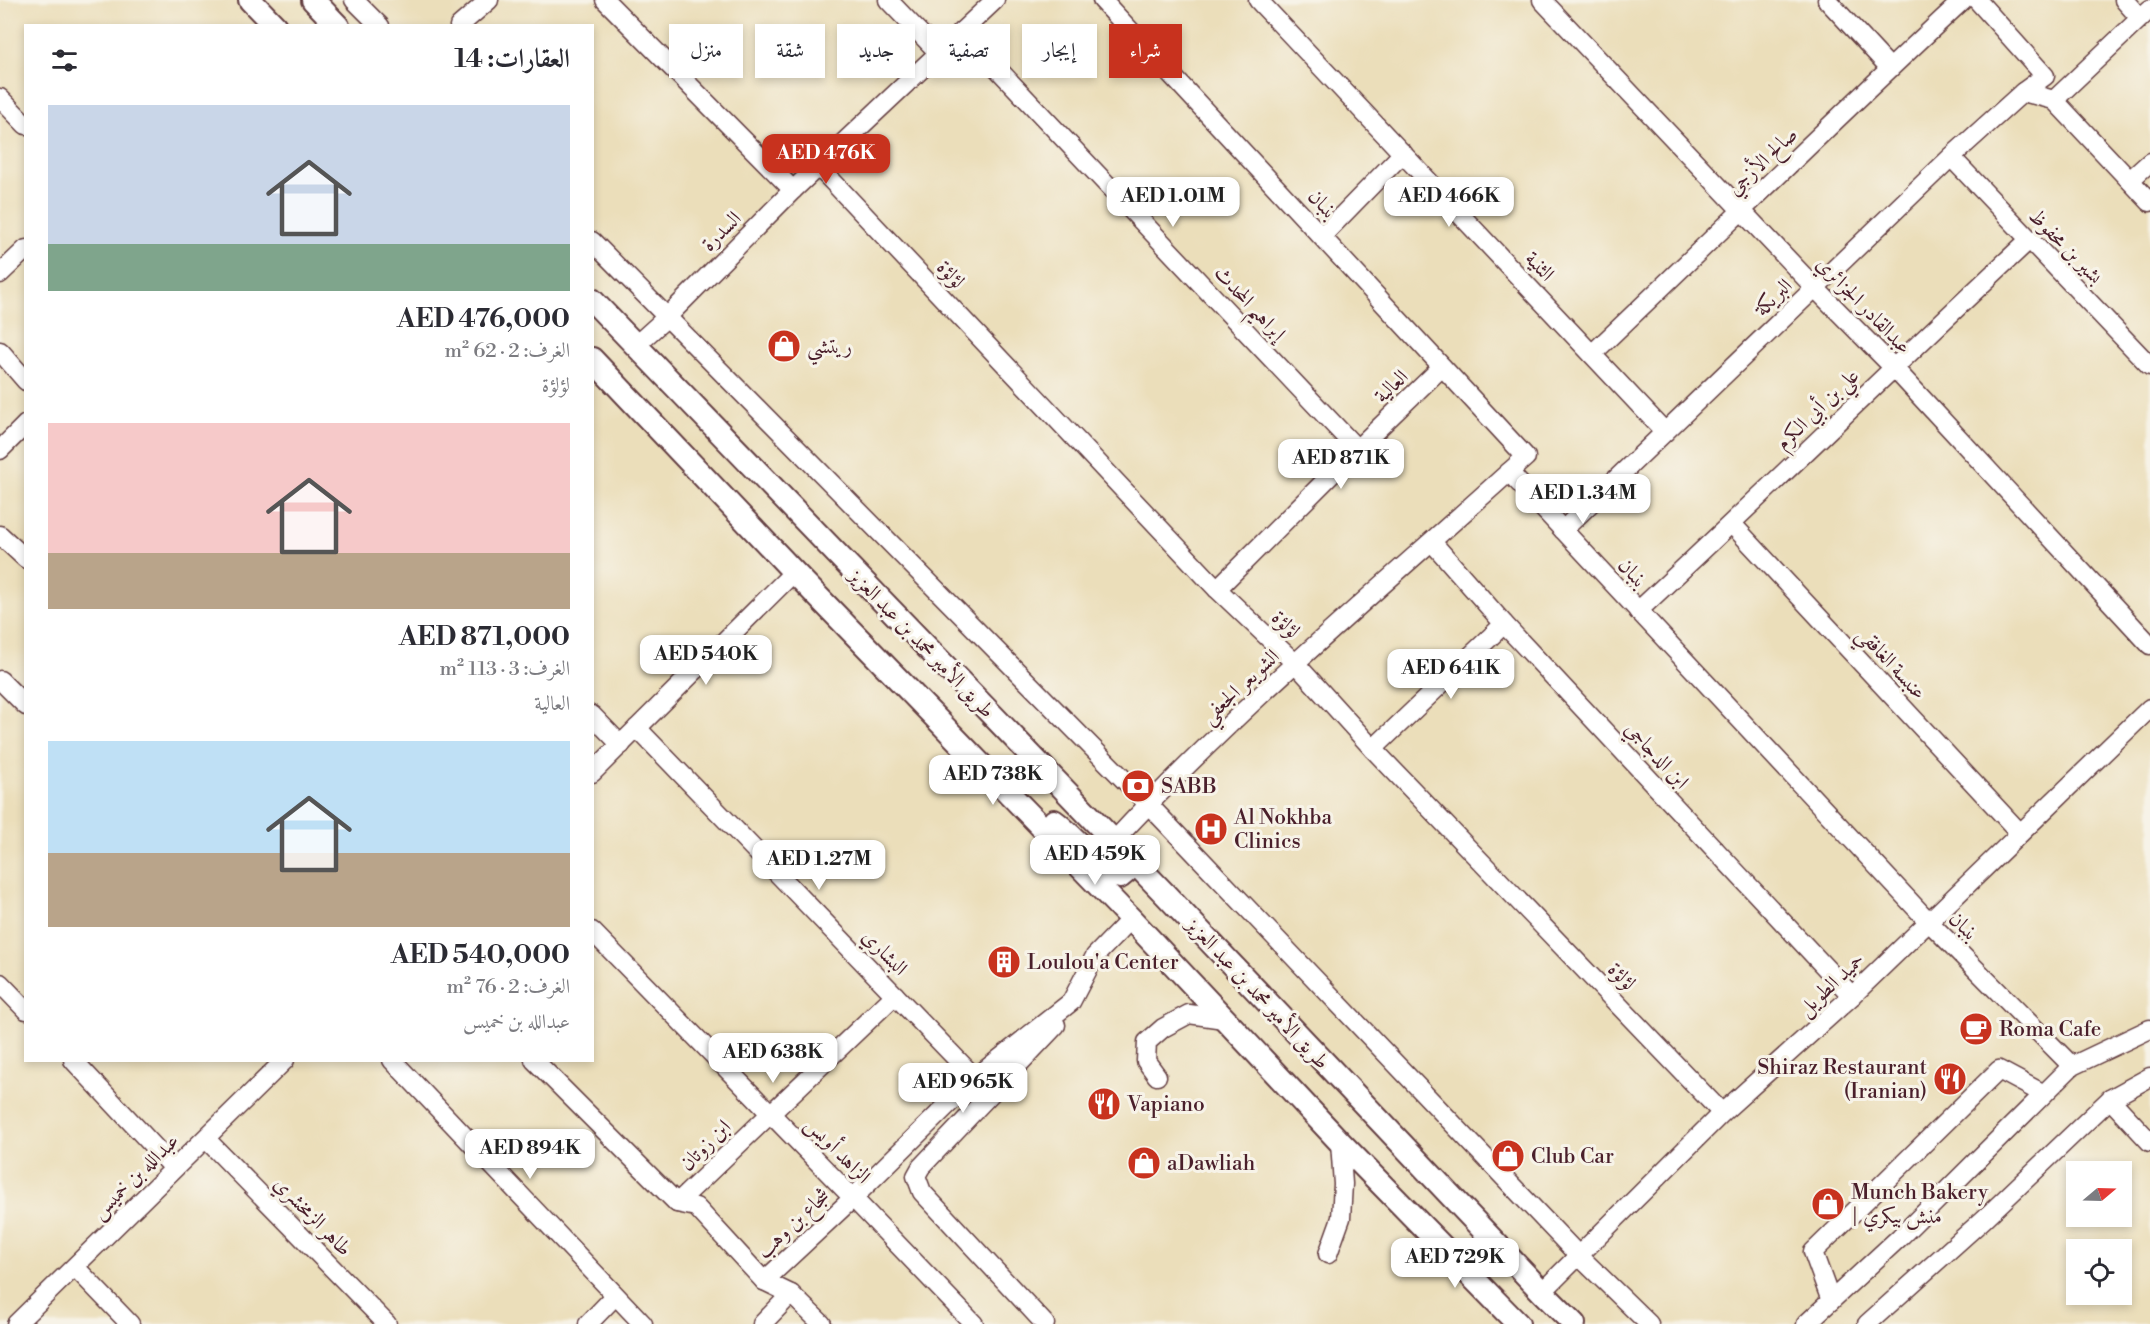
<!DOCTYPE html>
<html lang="ar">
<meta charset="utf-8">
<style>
body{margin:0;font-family:"Libre Bodoni",Amiri,serif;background:#f7f7f7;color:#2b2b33;direction:rtl;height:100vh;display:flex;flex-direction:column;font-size:22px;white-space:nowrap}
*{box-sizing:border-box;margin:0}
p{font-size:20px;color:#7c7c81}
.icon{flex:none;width:33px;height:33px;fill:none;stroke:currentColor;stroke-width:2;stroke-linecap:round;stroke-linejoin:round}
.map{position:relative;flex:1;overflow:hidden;direction:ltr}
.side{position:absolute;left:24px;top:24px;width:570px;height:1038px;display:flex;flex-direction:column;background:#fff;border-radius:0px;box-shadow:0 3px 9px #0003;direction:rtl}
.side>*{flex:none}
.guide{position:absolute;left:612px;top:24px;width:570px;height:54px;direction:rtl;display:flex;gap:12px}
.needle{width:39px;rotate:71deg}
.fabs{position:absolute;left:2066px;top:1161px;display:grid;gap:12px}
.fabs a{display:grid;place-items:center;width:66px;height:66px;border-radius:0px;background:#fff;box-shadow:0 3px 9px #0003;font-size:30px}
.price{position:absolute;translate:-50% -51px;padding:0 14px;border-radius:12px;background:#fff;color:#222;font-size:20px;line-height:39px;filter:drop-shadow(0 2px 3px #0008)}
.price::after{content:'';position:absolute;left:50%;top:36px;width:18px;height:14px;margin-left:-9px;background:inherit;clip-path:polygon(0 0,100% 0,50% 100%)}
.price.selected{background:#c8321e;color:#fff}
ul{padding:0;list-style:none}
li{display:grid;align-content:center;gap:12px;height:318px;padding:0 24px}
li span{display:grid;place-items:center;height:186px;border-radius:0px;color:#555}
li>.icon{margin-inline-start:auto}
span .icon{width:108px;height:108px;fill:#fffc;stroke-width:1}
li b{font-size:26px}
h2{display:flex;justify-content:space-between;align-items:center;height:72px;padding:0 24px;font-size:26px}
.pill{padding:0 21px;border-radius:0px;background:#fff;box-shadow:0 3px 9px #0003;font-size:21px;line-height:54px}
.pill.selected{background:#c8321e;color:#fff}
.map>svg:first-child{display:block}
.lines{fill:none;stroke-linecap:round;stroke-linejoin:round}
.minor-casing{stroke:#623c40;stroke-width:21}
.major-casing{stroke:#623c40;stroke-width:26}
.minor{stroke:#fff;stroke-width:18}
.major{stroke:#fff;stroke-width:22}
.labels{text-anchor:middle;stroke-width:6;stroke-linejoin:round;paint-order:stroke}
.street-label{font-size:21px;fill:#4a1f2b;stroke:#f7f3e8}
.poi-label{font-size:21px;fill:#4a1f2b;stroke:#f7f3e8;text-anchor:start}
</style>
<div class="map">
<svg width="2150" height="1324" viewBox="0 0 2150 1324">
<rect width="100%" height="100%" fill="#f7f3e8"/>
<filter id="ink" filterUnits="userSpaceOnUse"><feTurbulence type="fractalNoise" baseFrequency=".0167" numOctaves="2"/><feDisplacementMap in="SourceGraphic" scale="12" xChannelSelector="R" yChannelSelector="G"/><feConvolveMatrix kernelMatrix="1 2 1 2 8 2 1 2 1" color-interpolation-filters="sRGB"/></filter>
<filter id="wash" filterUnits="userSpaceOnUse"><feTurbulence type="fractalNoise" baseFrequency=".008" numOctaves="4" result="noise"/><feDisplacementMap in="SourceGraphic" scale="24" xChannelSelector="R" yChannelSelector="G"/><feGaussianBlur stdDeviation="1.35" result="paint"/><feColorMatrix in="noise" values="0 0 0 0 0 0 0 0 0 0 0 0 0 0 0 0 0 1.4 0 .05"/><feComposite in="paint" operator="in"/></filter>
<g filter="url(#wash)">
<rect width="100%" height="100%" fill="#ebdeba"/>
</g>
<g filter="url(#ink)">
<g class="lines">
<defs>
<g id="minor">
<path d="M354,0l26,26"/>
<path d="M605,0l188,190"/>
<path d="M888,0l50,52"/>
<path d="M1102,0l424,457 -17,15 420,450 143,144"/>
<path d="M1258,0l407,432"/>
<path d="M1542,0l273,288 78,79 257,278"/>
<path d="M1827,0l63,68"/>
<path d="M2124,0l16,18"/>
<path d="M459,26l30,-26"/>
<path d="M962,31l395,418"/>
<path d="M2023,92l31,8 96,102"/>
<path d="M0,98l26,27"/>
<path d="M2054,100l96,-91"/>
<path d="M1951,157l199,209"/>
<path d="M819,167l398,422 79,75 77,85 349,364"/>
<path d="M2130,180l20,-18"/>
<path d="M1322,236l81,-83"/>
<path d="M592,241l556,563 430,451 71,69"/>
<path d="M0,274l26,-25"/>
<path d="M636,345l31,-28 126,-127 202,-190"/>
<path d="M0,351l26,30"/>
<path d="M1592,354c124,-118 246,-238 371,-354"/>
<path d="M0,450l26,-26"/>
<path d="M1732,524l288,309"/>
<path d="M1563,530l388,-373 72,-65 22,-16 -68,-76"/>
<path d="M0,535l26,24"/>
<path d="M1432,542l72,82 348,372"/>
<path d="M1217,589l140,-140 85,-82"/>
<path d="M1638,611c131,-122 259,-248 391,-371"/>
<path d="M0,680l26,26"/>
<path d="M592,715l29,30"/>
<path d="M637,728l338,350"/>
<path d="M1373,749l131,-125"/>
<path d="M592,773l202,-201"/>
<path d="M1114,841c121,-131 262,-249 395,-369"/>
<path d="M592,931l261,267 121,126"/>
<path d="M0,983l26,27"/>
<path d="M73,1060l101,108"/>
<path d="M392,1060l251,264"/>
<path d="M534,1060l143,143 19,4 68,74 27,13 31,30"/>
<path d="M1157,1076l-11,-15 1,-19 16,-14 26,-14 35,5"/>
<path d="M2110,1099l40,43"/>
<path d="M206,1139l181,185"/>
<path d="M677,1203l218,-208"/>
<path d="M1328,1254l13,-36 2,-34 -3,-42"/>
<path d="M75,1267l55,57"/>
<path d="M764,1281l89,-83 122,-120 96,-76 24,-46 36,-37"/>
<path d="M1542,1292l180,-179 130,-117 298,-288"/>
<path d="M1831,1301l-18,-49 186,-182 45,24"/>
<path d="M16,1324l269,-264"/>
<path d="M588,1324l27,-28"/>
<path d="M762,1324l29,-30"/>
<path d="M1045,1324l-123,-132 -6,-16 5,-9 135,-142"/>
<path d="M1806,1324l94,-87 172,-171 78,-37"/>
<path d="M1867,1324l117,-105 126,-120 40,-22"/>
</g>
<g id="major">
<path d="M250,0l25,26"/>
<path d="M313,0l25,26"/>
<path d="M592,300l571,592 379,400 32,32"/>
<path d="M592,359l202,213 337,347 209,223 178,182"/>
<path d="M1054,821c15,10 54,55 66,56l6,-5v-5l-11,-19"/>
</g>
</defs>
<use href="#minor" class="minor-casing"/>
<use href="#major" class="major-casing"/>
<use href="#minor" class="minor"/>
<use href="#major" class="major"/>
</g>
</g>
<defs>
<symbol id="shop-disc" viewBox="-11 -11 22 22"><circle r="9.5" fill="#c8321e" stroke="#f7f3e8"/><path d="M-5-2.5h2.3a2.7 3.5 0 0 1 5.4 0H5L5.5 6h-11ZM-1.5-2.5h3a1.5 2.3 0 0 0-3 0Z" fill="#fff"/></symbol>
<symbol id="bank-disc" viewBox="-11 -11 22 22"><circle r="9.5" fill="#c8321e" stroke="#f7f3e8"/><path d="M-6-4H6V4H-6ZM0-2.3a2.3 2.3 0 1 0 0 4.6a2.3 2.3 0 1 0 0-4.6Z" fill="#fff"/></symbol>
<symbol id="hospital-disc" viewBox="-11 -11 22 22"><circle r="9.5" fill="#c8321e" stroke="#f7f3e8"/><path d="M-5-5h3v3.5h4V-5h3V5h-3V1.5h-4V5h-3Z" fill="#fff"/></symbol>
<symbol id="building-disc" viewBox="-11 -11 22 22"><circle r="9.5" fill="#c8321e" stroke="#f7f3e8"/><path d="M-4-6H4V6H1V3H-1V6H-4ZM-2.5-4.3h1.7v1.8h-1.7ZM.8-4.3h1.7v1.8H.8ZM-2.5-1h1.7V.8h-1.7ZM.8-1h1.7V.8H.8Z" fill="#fff"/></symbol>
<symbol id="cafe-disc" viewBox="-11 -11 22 22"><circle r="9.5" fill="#c8321e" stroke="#f7f3e8"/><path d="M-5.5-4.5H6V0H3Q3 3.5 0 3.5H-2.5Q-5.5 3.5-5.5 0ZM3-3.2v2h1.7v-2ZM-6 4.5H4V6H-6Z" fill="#fff"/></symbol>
<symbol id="restaurant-disc" viewBox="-11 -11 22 22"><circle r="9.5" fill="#c8321e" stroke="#f7f3e8"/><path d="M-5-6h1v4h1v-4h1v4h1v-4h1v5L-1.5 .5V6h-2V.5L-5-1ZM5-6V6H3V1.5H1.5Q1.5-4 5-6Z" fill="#fff"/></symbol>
</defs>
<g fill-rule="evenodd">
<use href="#shop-disc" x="765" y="327" width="38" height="38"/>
<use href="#bank-disc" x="1119" y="767" width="38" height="38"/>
<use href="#hospital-disc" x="1192" y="810" width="38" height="38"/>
<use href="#building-disc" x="985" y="943" width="38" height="38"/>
<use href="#cafe-disc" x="1957" y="1010" width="38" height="38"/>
<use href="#restaurant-disc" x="1931" y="1060" width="38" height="38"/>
<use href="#restaurant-disc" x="1085" y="1085" width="38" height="38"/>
<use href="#shop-disc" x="1489" y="1137" width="38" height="38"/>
<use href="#shop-disc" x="1125" y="1144" width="38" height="38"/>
<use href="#shop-disc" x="1809" y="1185" width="38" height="38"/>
</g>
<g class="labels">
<g class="street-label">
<text transform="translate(1762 161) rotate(-44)" y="7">صالح الأزجي</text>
<text transform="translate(1323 204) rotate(47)" y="7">بنبان</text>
<text transform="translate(721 231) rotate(-45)" y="7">السدرة</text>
<text transform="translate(2066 246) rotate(46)" y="7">بشير بن محفوظ</text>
<text transform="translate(1540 266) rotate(47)" y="7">الثنية</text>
<text transform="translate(951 274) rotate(47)" y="7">لؤلؤة</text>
<text transform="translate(1773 297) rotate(-44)" y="7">البريكة</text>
<text transform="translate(1250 303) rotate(47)" y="7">إبراهيم المحدث</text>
<text transform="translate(1864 305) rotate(46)" y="7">عبدالقادر الجزائري</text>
<text transform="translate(1391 386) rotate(-44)" y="7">العالية</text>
<text transform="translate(1817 409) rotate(-44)" y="7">علي بن أبي الكرم</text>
<text transform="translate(1633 573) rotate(48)" y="7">بنبان</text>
<text transform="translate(1286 624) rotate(44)" y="7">لؤلؤة</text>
<text transform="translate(922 643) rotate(46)" y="7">طريق الأمير محمد بن عبد العزيز</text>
<text transform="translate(1892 663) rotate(47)" y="7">عنبسة الغافقي</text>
<text transform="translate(1240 686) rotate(-43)" y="7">الشويعر الجعفي</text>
<text transform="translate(1657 755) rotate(47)" y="7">ابن الدجاجي</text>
<text transform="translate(1964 926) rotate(45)" y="7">بنبان</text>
<text transform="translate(885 952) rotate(46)" y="7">البشاري</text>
<text transform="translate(1622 976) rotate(46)" y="7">لؤلؤة</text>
<text transform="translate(1831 984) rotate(-43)" y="7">حميد الطويل</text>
<text transform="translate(1258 993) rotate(47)" y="7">طريق الأمير محمد بن عبد العزيز</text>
<text transform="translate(705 1145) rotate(-45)" y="7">ابن زوتان</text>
<text transform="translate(838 1150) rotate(46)" y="7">الزاهد أويس</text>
<text transform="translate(135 1176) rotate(-44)" y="7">عبدالله بن خميس</text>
<text transform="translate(313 1216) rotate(46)" y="7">طاهر الزمخشري</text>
<text transform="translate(793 1223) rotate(-43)" y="7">شجاع بن وهب</text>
</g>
<g class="poi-label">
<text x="807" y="353">ريتشي</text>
<text x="1161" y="793">SABB</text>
<text x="1234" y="824">Al Nokhba<tspan x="1234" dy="24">Clinics</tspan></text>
<text x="1027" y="969">Loulou'a Center</text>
<text x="1999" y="1036">Roma Cafe</text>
<text x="1927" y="1074" text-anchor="end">Shiraz Restaurant<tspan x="1927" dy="24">(Iranian)</tspan></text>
<text x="1127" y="1111">Vapiano</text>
<text x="1531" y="1163">Club Car</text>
<text x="1167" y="1170">aDawliah</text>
<text x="1851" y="1199">Munch Bakery<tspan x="1851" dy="24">| منش بيكري</tspan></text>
</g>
</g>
</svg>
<div class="fabs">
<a><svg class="needle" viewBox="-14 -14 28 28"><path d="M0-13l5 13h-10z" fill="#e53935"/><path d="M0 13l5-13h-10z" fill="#7c7c81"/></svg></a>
<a><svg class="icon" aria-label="locate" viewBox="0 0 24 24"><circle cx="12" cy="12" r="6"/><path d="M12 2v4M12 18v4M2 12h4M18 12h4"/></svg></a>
</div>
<b class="price selected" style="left:826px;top:185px">AED 476K</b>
<b class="price" style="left:1173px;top:228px">AED 1.01M</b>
<b class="price" style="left:1449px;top:228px">AED 466K</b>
<b class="price" style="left:1341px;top:490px">AED 871K</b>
<b class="price" style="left:1583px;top:525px">AED 1.34M</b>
<b class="price" style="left:706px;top:686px">AED 540K</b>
<b class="price" style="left:1451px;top:700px">AED 641K</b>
<b class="price" style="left:993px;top:806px">AED 738K</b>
<b class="price" style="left:1095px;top:886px">AED 459K</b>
<b class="price" style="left:819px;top:891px">AED 1.27M</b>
<b class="price" style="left:773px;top:1084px">AED 638K</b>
<b class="price" style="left:963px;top:1114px">AED 965K</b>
<b class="price" style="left:530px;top:1180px">AED 894K</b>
<b class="price" style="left:1455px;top:1289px">AED 729K</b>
<div class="guide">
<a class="pill selected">شراء</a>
<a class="pill">إيجار</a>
<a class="pill">تصفية</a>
<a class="pill">جديد</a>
<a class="pill">شقة</a>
<a class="pill">منزل</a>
</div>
<section class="side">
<h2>العقارات: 14<svg class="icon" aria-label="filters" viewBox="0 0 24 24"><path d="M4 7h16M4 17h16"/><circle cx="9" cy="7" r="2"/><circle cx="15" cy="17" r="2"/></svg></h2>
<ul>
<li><span style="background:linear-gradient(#c9d6e8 75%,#7fa58c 0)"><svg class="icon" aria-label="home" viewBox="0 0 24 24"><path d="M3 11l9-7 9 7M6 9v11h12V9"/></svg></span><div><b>AED 476,000</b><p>الغرف: 2 · 62 m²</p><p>لؤلؤة</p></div></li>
<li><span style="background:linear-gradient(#f6c9c9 70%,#b9a48a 0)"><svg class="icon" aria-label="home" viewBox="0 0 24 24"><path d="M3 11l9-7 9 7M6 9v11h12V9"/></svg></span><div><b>AED 871,000</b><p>الغرف: 3 · 113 m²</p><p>العالية</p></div></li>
<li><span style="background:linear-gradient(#bfe0f5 60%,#b9a48a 0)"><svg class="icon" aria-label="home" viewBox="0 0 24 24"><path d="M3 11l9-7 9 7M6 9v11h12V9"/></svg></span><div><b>AED 540,000</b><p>الغرف: 2 · 76 m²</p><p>عبدالله بن خميس</p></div></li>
</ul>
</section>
</div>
